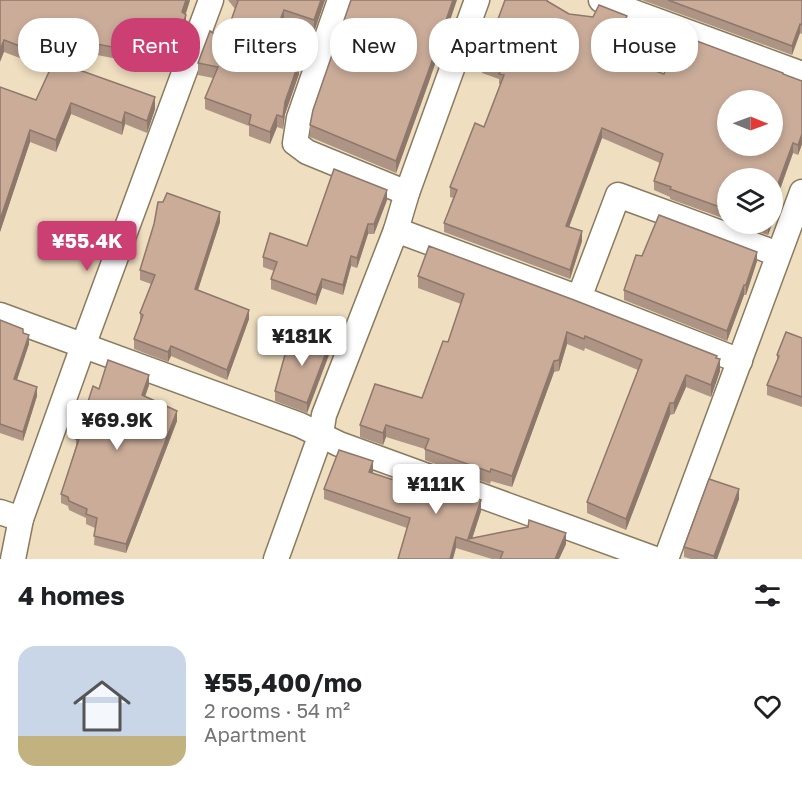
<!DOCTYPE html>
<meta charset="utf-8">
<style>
body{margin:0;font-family:"Golos Text",sans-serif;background:#f2f2f2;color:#202124;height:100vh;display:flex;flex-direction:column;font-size:22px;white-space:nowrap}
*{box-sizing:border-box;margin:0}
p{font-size:20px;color:#757577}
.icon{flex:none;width:33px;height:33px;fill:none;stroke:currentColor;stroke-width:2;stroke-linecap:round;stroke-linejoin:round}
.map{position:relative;height:559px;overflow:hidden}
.drawer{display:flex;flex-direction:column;background:#fff;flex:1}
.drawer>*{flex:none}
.banner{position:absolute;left:18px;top:18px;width:766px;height:54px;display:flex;gap:12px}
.needle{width:39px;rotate:91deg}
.tools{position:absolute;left:717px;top:90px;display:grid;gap:12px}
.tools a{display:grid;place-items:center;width:66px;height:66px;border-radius:50%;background:#fff;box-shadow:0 3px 9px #0003;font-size:30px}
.price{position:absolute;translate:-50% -51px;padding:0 14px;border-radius:6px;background:#fff;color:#222;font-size:20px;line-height:39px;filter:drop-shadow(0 2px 3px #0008)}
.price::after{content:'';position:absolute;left:50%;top:36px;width:18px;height:14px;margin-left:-9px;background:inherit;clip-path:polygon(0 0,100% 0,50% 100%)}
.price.current{background:#cb3f73;color:#fff}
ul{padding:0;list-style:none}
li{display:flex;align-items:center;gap:18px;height:150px;padding:0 18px}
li+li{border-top:2px solid #e0e0e0}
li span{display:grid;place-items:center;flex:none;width:168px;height:120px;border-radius:18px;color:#555}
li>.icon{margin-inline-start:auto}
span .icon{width:72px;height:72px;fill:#fffc;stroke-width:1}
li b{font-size:26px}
h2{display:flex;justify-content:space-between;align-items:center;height:72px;padding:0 18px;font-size:26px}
.tag{padding:0 21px;border-radius:24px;background:#fff;box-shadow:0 3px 9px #0003;font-size:21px;line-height:54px}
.tag.current{background:#cb3f73;color:#fff}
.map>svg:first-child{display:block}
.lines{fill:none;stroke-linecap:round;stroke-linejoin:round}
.minor-casing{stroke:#8a7b5f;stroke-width:27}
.minor{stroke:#fff;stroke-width:24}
.wall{fill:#ae9484}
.shaded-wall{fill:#8d786b}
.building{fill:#caac99;stroke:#8d786b;stroke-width:1.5;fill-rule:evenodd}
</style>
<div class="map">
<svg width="802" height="559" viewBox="0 0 802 559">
<rect width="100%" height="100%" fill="#efdec0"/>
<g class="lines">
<defs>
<g id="minor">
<path d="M340,0l-41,118 -4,25 12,9 100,41"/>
<path d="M601,0l201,74"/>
<path d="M396,230l183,68 161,63"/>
<path d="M579,298l39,-103 160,59"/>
<path d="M0,315l300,110 39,19 316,115"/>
<path d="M0,512l21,7"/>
<path d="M13,559l8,-40 62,-173 128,-346"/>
<path d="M276,559l45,-125 3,-19 72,-185 11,-37 70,-193"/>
<path d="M666,559l136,-367"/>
</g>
</defs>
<use href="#minor" class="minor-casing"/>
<use href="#minor" class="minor"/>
</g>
<g class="wall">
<path d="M0,0l27,1 163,-1 -4,14v12l-16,43 -141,-27 -4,18 -21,-8z"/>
<path d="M228,0h97l-11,32 -30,-10 -12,31 27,21 -14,40 -2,15 -6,-2 -7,17 -21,-8v-10l-44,-17v-11l8,-20 -15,-3v-12l26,-23 11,-31z"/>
<path d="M548,0v2l21,12 58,12 -11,28 17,9 31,11h119l19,7v63l-4,11 -5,-2 -14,40v10l-7,18v-43h-44v42l-58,-21v-2l-16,-7v-9l6,-18 -58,-25 -33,89 13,14 -12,38 -126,-47v-9l9,-25 -3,-1v-10l34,-60 17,-43h-2v-5l-17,-6v-10z"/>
<path d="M642,0h160v34l-2,-1 -8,22z"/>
<path d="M431,76l-35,97 -86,-36v-12z"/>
<path d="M0,87l36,13 119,9 -8,24 -22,-9 -3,11 -51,-21 -15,38 -26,-10 -30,90z"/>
<path d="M387,200l-13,34h-6l-11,34 -6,-2 -8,29 -21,-7 -6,17 -45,-16v-10l3,-8 -11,-4v-10l44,-11z"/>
<path d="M220,222l-22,68 51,29 -22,61 -56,-24 -3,6 -34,-13v-10l6,-16v-10l11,-29 -11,-4v-10z"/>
<path d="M736,224h36l-4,11z"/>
<path d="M642,256l115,5 -11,34h-2l-17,46 -103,-41v-10z"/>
<path d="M418,276l299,82 3,13 -9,26 -25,-10 -12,27 -4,1 -44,115 -39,-17v-11l51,-132 -53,-22 -1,3 -17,-7 -8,27 -5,1 -42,115 -21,-6 -1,3 -65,-24v-11l-39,-12 -3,8 -23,-8v-12l62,-27 26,-56 13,-38 -43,-16z"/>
<path d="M0,320l23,13 6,11 -12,36 20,16 -14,45 -23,-8z"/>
<path d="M802,338v69l-35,-12v-10l10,-24v-6z"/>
<path d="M330,352l-23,61 -32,-12v-10z"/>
<path d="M149,385l-4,12 32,24 -51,132 -32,-8 1,-17 -9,-4v-6l-17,-8 -1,-4 -7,-3v-9l15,-48v-7l23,-50z"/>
<path d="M373,472l-1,1 109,38 -9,28 94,5 -7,15h-67l-36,-11 -49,-20 -83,-29v-10z"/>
<path d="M739,499l-22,60h-26l-7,-2v-10z"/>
</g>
<g class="shaded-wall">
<path d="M186,0h4l-8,24v-12z"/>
<path d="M321,0h4l-11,32v-12z"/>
<path d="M453,0h4l-26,76 -35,97v-12z"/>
<path d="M284,10v12l-16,42v-12z"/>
<path d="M186,15v11l-16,43v-11z"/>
<path d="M627,16v10l-14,36v-10z"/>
<path d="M800,24v9l-8,22v-9z"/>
<path d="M29,31v11l-4,18v-12z"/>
<path d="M4,40v12l-4,10v-12z"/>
<path d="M299,62v12l-14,40 -2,15v-12l2,-15z"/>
<path d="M155,97v12l-8,24v-12z"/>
<path d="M71,103v11l-15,38v-12z"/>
<path d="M125,112v12l-3,11v-12z"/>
<path d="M277,115v12l-7,17v-12z"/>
<path d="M602,128v10l-36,97v-9z"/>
<path d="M30,130v12l-30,90v-12z"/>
<path d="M802,134v10l-4,11v-10z"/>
<path d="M793,143v10l-18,49v-10z"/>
<path d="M387,190v10l-13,34v-10z"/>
<path d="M779,194v9l-7,18v-10z"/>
<path d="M220,212v10l-25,77v-10z"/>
<path d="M368,224v10l-11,34v-10z"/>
<path d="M768,224h4l-4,11z"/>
<path d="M582,231v10l-12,38v-9z"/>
<path d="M757,252v9l-11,34v-10z"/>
<path d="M351,256v10l-8,29v-10z"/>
<path d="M322,279v9l-6,17v-10z"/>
<path d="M744,285v10l-17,46v-10z"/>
<path d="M249,310v9l-22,61v-10z"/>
<path d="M567,332v12l-8,27v-11z"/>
<path d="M29,335v9l-15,44v-9z"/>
<path d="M330,342v10l-23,61v-10z"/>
<path d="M171,346v10l-3,6v-10z"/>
<path d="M720,359v12l-9,26v-12z"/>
<path d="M554,361v11l-42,115v-11z"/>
<path d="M149,375v10l-7,20v-10z"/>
<path d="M686,375v12l-12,27v-11z"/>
<path d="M37,387v9l-14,45v-9z"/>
<path d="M670,403v12l-44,115v-11z"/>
<path d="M177,411v10l-51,132v-9z"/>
<path d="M386,425v12l-3,8v-12z"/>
<path d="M373,461v11l-4,11v-11z"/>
<path d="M739,489v10l-22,60h-3v-3z"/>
<path d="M481,500v11l-10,31 -3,-1z"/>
<path d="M566,533v11l-7,15h-4z"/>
<path d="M456,537v11l-3,11h-3z"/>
</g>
<g class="building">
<path d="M0,0h186l-4,12 4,3 -16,43 -141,-27 -4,17 -21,-8 -4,10z"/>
<path d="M237,0h84l-7,20 -30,-10 -16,42 31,10 -14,40 -2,15 -6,-2 -7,17 -21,-8 2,-9 -46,-17 13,-31 -20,-4 12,-32 14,9 14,-39z"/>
<path d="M351,0h102l-22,64 -35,97 -86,-36 3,-15z"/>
<path d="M505,0h42v1l22,13 24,3 6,-12 28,11 -14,36 20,11 31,11 14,-40 105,39v1l19,7v53l-4,11 -5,-2 -18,49 4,2 -7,17v-33h-44v32l-58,-21 1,-2 -17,-6 9,-27 -61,-26 -36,98 16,5 -12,39 -126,-47 13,-33 -7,-3 25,-64 9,4 20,-52 -5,-1 2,-4 -19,-7zM728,100h44v46h-44z"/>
<path d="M668,0h134v25l-2,-1 -8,22z"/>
<path d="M54,61l101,36 -8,24 -22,-9 -3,11 -51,-20 -15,37 -26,-10 -30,90v-133l36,13z"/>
<path d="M334,169l53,21 -13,34h-6l-11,34 -6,-2 -8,29 -21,-6 -6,16 -45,-16 6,-17 -14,-5 7,-24 37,13z"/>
<path d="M167,193l53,19 -25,77 54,21 -22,60 -56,-24 -3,6 -34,-13 9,-24 -3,-2 15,-38 -15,-5 14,-46 4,-22h5z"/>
<path d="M659,215l98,37 -11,33h-2l-17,46 -103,-41 12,-35 6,1z"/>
<path d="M429,246l145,54 143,56 -1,2 4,1 -9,26 -25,-10 -12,28h-4l-44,116 -39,-17 55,-142 -57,-24 -1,3 -17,-7 -8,28 -5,1 -42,115 -21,-7 -1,3 -65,-23 4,-10 -43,-14 -3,8 -23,-8 15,-41 47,14 21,-57 5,1 16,-48 -46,-18z"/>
<path d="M0,320l23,9v4l6,2 -15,44 23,8 -14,45 -23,-8z"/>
<path d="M302,330l28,12 -23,61 -32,-12 11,-40h9z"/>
<path d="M786,332l16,6v59l-35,-12 12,-29 -2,-1z"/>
<path d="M108,360l41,15 -7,20 35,16 -51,133 -32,-8 3,-18 -11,-4 1,-5 -18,-8 -1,-4 -7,-3 18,-55h-3l17,-53 6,3z"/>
<path d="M339,450l34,11 -4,11 43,14 3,-10 66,24 -13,39 60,-12 1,-7 37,13 -11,26h-55l3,-7 -47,-15 -6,22h-52l12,-41 -86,-29z"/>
<path d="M709,479l30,10 -25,67 -30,-9z"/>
</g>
</svg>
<div class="tools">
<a><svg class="needle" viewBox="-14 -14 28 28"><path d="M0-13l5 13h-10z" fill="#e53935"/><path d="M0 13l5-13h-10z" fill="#757577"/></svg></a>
<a><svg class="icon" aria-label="layers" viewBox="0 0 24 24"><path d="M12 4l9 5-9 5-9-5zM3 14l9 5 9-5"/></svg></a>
</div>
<b class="price current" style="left:87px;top:272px">¥55.4K</b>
<b class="price" style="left:302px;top:367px">¥181K</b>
<b class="price" style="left:117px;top:451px">¥69.9K</b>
<b class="price" style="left:436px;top:515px">¥111K</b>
<div class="banner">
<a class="tag">Buy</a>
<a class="tag current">Rent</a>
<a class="tag">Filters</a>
<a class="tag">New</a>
<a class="tag">Apartment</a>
<a class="tag">House</a>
</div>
</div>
<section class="drawer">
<h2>4 homes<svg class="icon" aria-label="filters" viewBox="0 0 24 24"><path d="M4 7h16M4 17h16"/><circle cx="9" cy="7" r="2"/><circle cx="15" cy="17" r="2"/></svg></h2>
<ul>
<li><span style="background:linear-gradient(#c9d6e8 75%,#c2b280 0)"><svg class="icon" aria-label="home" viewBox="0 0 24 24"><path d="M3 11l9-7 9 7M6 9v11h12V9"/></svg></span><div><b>¥55,400/mo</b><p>2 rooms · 54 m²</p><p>Apartment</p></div><svg class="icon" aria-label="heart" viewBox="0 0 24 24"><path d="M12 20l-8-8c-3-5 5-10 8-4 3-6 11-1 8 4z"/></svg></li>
</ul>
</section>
